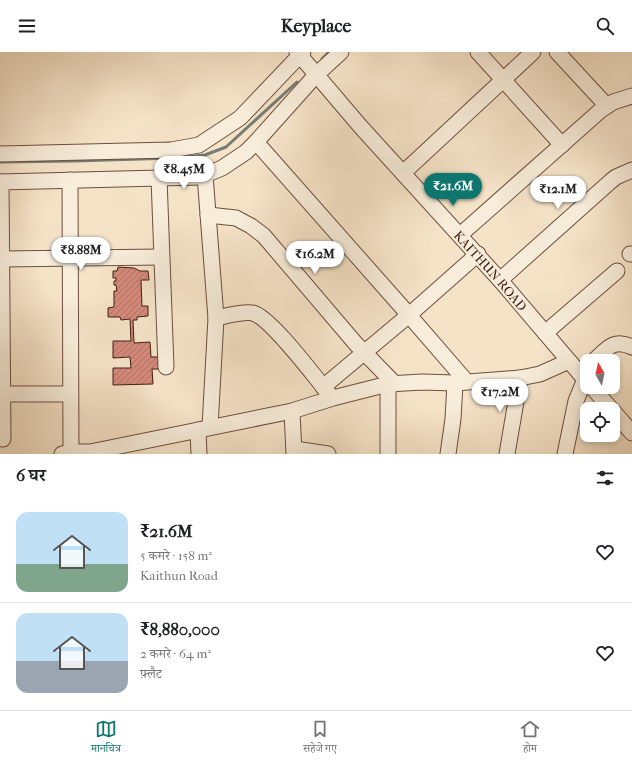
<!DOCTYPE html>
<html lang="hi">
<meta charset="utf-8">
<style>
body{margin:0;font-family:"IM FELL French Canon","Noto Serif Devanagari",serif;background:#f6f6f6;color:#202124;height:100vh;display:flex;flex-direction:column;font-size:15px;white-space:nowrap}
*{box-sizing:border-box;margin:0}
p{font-size:13px;color:#757577}
.icon{flex:none;width:22px;height:22px;fill:none;stroke:currentColor;stroke-width:2;stroke-linecap:round;stroke-linejoin:round}
.map{position:relative;height:402px;overflow:hidden}
.sheet{display:flex;flex-direction:column;background:#fff;flex:1}
.sheet>*{flex:none}
.needle{width:26px;rotate:351deg}
.controls{position:absolute;left:580px;top:302px;display:grid;gap:8px}
.controls a{display:grid;place-items:center;width:40px;height:40px;border-radius:8px;background:#fff;box-shadow:0 2px 6px #0003;font-size:20px}
.price{position:absolute;translate:-50% -34px;padding:0 9px;border-radius:14px;background:#fff;color:#222;font-size:13px;line-height:26px;filter:drop-shadow(0 1px 2px #0008)}
.price::after{content:'';position:absolute;left:50%;top:24px;width:12px;height:9px;margin-left:-6px;background:inherit;clip-path:polygon(0 0,100% 0,50% 100%)}
.price.selected{background:#0f766e;color:#fff}
ul{padding:0;list-style:none}
li{display:flex;align-items:center;gap:12px;height:100px;padding:0 16px}
li+li{border-top:1px solid #e0e0e0}
li span{display:grid;place-items:center;flex:none;width:112px;height:80px;border-radius:12px;color:#555}
li>.icon{margin-inline-start:auto}
span .icon{width:48px;height:48px;fill:#fffc;stroke-width:1}
li b{font-size:17px}
h2{display:flex;justify-content:space-between;align-items:center;height:48px;padding:0 16px;font-size:17px}
header{display:flex;justify-content:space-between;align-items:center;height:52px;padding:0 16px;background:#fff;font-size:18px;font-weight:800}
.menu{display:flex;justify-content:space-around;align-items:center;height:56px;border-top:1px solid #e0e0e0;background:#fff;font-size:11px;color:#757577}
.menu a{display:grid;justify-items:center;gap:2px}
.menu .selected{color:#0f766e}
.map>svg:first-child{display:block}
.lines{fill:none;stroke-linecap:round;stroke-linejoin:round}
.stream{stroke:#777d76;stroke-width:3}
.building{fill:url(#building-hatch);stroke:#3f1e10}
.minor-casing{stroke:#6c4f3e;stroke-width:17}
.minor{stroke:#f8eddb;stroke-width:15}
.labels{text-anchor:middle;stroke-width:3.5;stroke-linejoin:round;paint-order:stroke}
.street-label{font-size:13px;fill:#3f1e10;stroke:#f8eddb}
</style>
<header><svg class="icon" aria-label="menu" viewBox="0 0 24 24"><path d="M4 6h16M4 12h16M4 18h16"/></svg>Keyplace<svg class="icon" aria-label="search" viewBox="0 0 24 24"><circle cx="10" cy="10" r="6"/><path d="M15 15l6 6"/></svg></header>
<div class="map">
<svg width="632" height="402" viewBox="0 0 632 402">
<defs>
<pattern id="building-hatch" width="6" height="6" patternUnits="userSpaceOnUse"><rect width="6" height="6" fill="#d68a7c"/><path d="M-1 1l2-2M0 6l6-6M5 7l2-2" fill="none" stroke="#af7064"/></pattern>
</defs>
<rect width="100%" height="100%" fill="#f5e3c8"/>
<filter id="stains"><feTurbulence type="fractalNoise" baseFrequency=".005" numOctaves="4"/><feColorMatrix values="0 0 0 0 .2 0 0 0 0 .09 0 0 0 0 .02 0 0 0 .5 -.17"/></filter>
<radialGradient id="worn" r=".72"><stop offset=".6" stop-color="#630" stop-opacity="0"/><stop offset="1" stop-color="#630" stop-opacity=".3"/></radialGradient>
<g class="lines">
<g class="stream">
<path d="M322,7l7,-7"/>
<path d="M0,110l74,-1 100,-3 31,-3 21,-8 71,-65"/>
</g>
</g>
<path class="building" d="M118,215l16,1 6,3h8l1,9h-8l1,26h6v10l-11,1v3h-4l1,23 16,-1 1,15h8v12h-7l1,15 -40,1v-17h18l-1,-11 -17,1v-17h18l-1,-22 -9,1 -1,-3h-12v-9l6,-1v-16h3l-1,-6h-2v-4h2v-3h-3v-7h4z"/>
<g class="lines">
<defs>
<g id="minor">
<path id="s1" d="M297,0l63,74 140,154 87,102"/>
<path d="M478,0l84,93"/>
<path d="M557,0l50,54"/>
<path d="M256,90l145,164 65,75"/>
<path d="M0,102l171,-4 28,-5 41,-27 63,-66"/>
<path d="M403,121l130,-121"/>
<path d="M205,123l11,143 -6,109"/>
<path d="M159,126l7,189"/>
<path d="M70,128l1,272"/>
<path d="M0,130l200,-5 22,-9 24,-16 10,-10 60,-67 25,-23"/>
<path d="M1,130l2,257"/>
<path d="M208,163l28,3 15,8 13,10 92,108 39,40"/>
<path d="M460,183l141,-125 12,-8 19,-6"/>
<path d="M630,202h2"/>
<path d="M2,207l159,-2"/>
<path d="M500,228l111,-99 5,-4 16,-7"/>
<path d="M216,266c10,-2 27,-7 37,-5 18,5 62,64 76,81"/>
<path d="M545,281l72,-62"/>
<path d="M594,309c13,-12 19,-23 38,-14"/>
<path d="M323,335l86,-72 69,-61"/>
<path d="M592,335l19,22"/>
<path d="M2,342h68"/>
<path d="M292,359l2,43"/>
<path d="M613,359l19,22"/>
<path d="M198,378l1,24"/>
<path d="M295,397l33,5"/>
<path d="M62,402l9,-2h19l202,-41 41,-13 55,-14 34,-2 33,1 65,-5 20,-4 29,-13"/>
<path d="M388,402v-70"/>
<path d="M448,402l5,-35 2,-36"/>
<path d="M507,402l13,-76"/>
<path d="M565,402l11,-53 9,-22"/>
</g>
</defs>
<use href="#minor" class="minor-casing"/>
<use href="#minor" class="minor"/>
</g>
<g class="labels">
<g class="street-label">
<text dy="5" stroke="none"><textPath href="#s1" startOffset="292">KAITHUN ROAD</textPath></text>
</g>
</g>
<rect width="100%" height="100%" filter="url(#stains)"/>
<rect width="100%" height="100%" fill="url(#worn)"/>
</svg>
<div class="controls">
<a><svg class="needle" viewBox="-14 -14 28 28"><path d="M0-13l5 13h-10z" fill="#e53935"/><path d="M0 13l5-13h-10z" fill="#757577"/></svg></a>
<a><svg class="icon" aria-label="locate" viewBox="0 0 24 24"><circle cx="12" cy="12" r="6"/><path d="M12 2v4M12 18v4M2 12h4M18 12h4"/></svg></a>
</div>
<b class="price" style="left:184px;top:138px">₹8.45M</b>
<b class="price selected" style="left:453px;top:155px">₹21.6M</b>
<b class="price" style="left:558px;top:158px">₹12.1M</b>
<b class="price" style="left:81px;top:219px">₹8.88M</b>
<b class="price" style="left:315px;top:223px">₹16.2M</b>
<b class="price" style="left:500px;top:361px">₹17.2M</b>
</div>
<section class="sheet">
<h2>6 घर<svg class="icon" aria-label="filters" viewBox="0 0 24 24"><path d="M4 7h16M4 17h16"/><circle cx="9" cy="7" r="2"/><circle cx="15" cy="17" r="2"/></svg></h2>
<ul>
<li><span style="background:linear-gradient(#bfe0f5 65%,#7fa58c 0)"><svg class="icon" aria-label="home" viewBox="0 0 24 24"><path d="M3 11l9-7 9 7M6 9v11h12V9"/></svg></span><div><b>₹21.6M</b><p>5 कमरे · 158 m²</p><p>Kaithun Road</p></div><svg class="icon" aria-label="heart" viewBox="0 0 24 24"><path d="M12 20l-8-8c-3-5 5-10 8-4 3-6 11-1 8 4z"/></svg></li>
<li><span style="background:linear-gradient(#bfe0f5 60%,#9aa5b1 0)"><svg class="icon" aria-label="home" viewBox="0 0 24 24"><path d="M3 11l9-7 9 7M6 9v11h12V9"/></svg></span><div><b>₹8,880,000</b><p>2 कमरे · 64 m²</p><p>फ़्लैट</p></div><svg class="icon" aria-label="heart" viewBox="0 0 24 24"><path d="M12 20l-8-8c-3-5 5-10 8-4 3-6 11-1 8 4z"/></svg></li>
</ul>
</section>
<nav class="menu">
<a class="selected"><svg class="icon" aria-label="map" viewBox="0 0 24 24"><path d="M3 6l6-2 6 2 6-2v14l-6 2-6-2-6 2zM9 4v14M15 6v14"/></svg>मानचित्र</a>
<a><svg class="icon" aria-label="saved" viewBox="0 0 24 24"><path d="M7 4h10v16l-5-4-5 4z"/></svg>सहेजे गए</a>
<a><svg class="icon" aria-label="home" viewBox="0 0 24 24"><path d="M3 11l9-7 9 7M6 9v11h12V9"/></svg>होम</a>
</nav>
